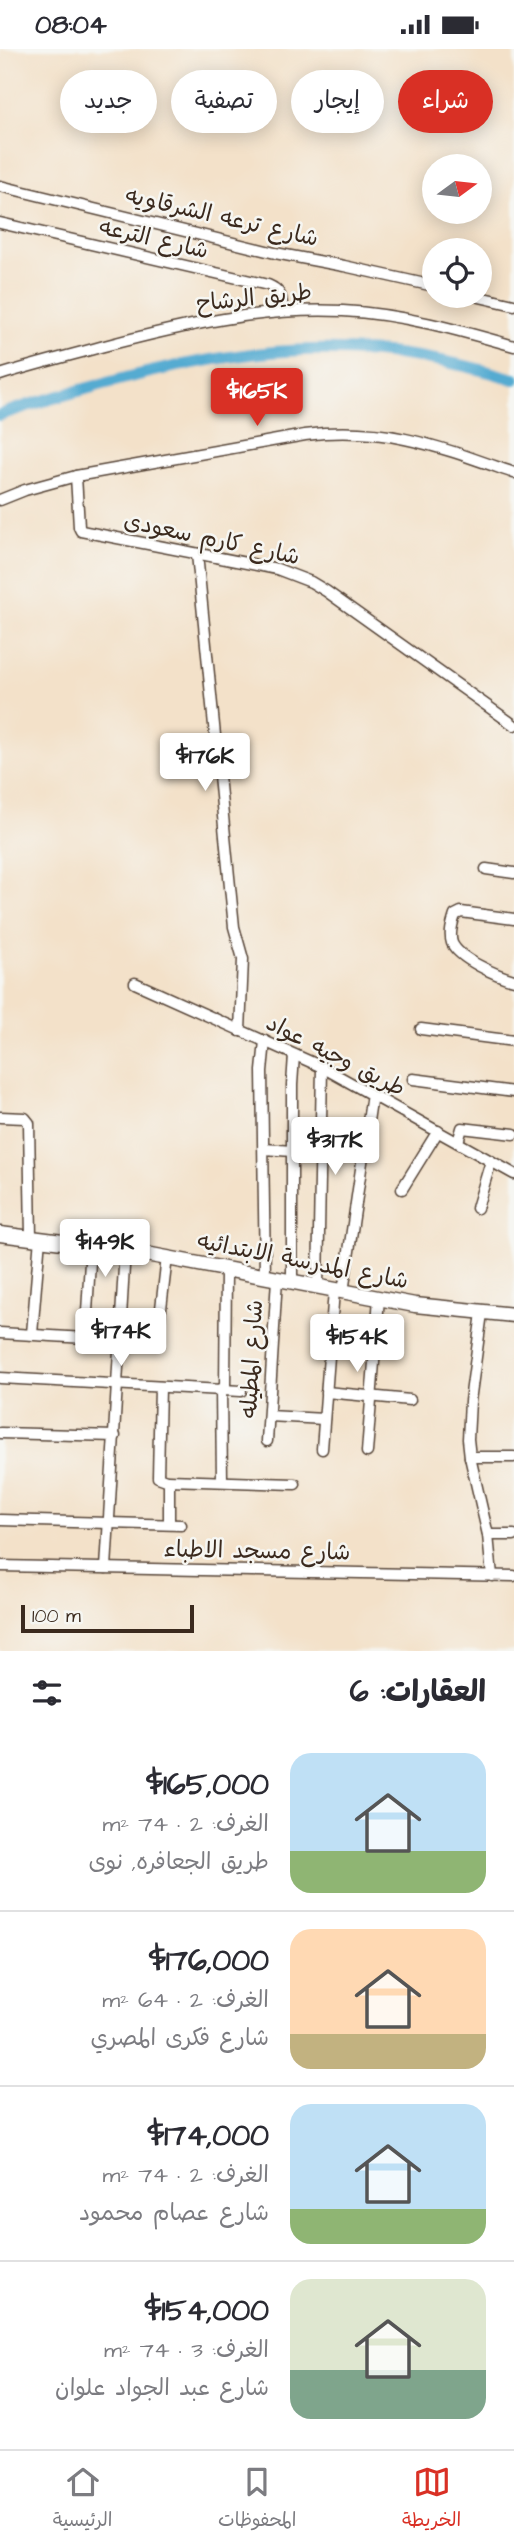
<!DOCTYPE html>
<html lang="ar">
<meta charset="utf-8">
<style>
body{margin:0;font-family:"Architects Daughter","Playpen Sans Arabic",sans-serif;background:#f7f7f7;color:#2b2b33;direction:rtl;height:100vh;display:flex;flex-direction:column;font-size:26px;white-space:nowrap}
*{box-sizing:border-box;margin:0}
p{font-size:23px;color:#7c7c81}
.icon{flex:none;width:38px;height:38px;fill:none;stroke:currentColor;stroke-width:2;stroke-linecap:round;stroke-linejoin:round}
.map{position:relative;height:1602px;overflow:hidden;direction:ltr}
.details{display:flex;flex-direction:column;background:#fff;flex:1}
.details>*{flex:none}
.top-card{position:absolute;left:21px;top:21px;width:472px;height:63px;direction:rtl;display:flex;gap:14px}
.needle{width:46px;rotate:75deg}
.fabs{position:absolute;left:422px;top:105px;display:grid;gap:14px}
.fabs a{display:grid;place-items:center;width:70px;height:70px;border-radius:50%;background:#fff;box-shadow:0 4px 18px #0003;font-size:35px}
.scale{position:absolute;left:21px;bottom:18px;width:173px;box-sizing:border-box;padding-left:7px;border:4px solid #3b2a1e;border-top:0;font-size:19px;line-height:24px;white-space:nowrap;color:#3b2a1e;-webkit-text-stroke:5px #f6f6f2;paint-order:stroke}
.price{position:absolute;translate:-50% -60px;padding:0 16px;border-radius:7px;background:#fff;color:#222;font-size:23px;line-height:46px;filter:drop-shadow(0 2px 4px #0008)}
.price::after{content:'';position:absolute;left:50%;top:42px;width:21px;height:16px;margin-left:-10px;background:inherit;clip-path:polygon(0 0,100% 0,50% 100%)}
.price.on{background:#d93025;color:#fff}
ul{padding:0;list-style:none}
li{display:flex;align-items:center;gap:21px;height:175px;padding:0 28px}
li+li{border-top:2px solid #e1e1e2}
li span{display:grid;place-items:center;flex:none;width:196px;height:140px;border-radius:21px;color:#555}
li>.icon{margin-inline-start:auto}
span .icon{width:84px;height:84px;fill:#fffc;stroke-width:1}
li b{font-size:30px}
h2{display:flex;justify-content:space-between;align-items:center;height:84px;padding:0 28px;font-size:30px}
.chip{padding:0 24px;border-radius:32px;background:#fff;box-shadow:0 4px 18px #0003;font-size:24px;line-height:63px}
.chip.on{background:#d93025;color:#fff}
.status{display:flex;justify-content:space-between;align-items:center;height:49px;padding:0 35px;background:#fff;direction:ltr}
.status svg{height:19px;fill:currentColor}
.dock{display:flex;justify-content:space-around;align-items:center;height:98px;border-top:2px solid #e1e1e2;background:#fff;font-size:19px;color:#7c7c81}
.dock a{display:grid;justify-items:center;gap:4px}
.dock .on{color:#d93025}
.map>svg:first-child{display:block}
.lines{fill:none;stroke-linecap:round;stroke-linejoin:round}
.canal{stroke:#55abd1;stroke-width:12}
.minor-casing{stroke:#574538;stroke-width:13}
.tertiary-casing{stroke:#574538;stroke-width:17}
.minor{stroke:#fff;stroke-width:10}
.tertiary{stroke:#fff;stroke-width:14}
.labels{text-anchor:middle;stroke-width:5;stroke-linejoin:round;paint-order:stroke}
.street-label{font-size:23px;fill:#3b2a1e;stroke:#f6f6f2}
</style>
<div class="status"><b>08:04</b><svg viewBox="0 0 49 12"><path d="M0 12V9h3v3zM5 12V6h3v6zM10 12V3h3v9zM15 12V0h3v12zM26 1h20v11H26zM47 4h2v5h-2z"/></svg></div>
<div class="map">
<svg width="514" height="1602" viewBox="0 0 514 1602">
<rect width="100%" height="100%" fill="#f6f6f2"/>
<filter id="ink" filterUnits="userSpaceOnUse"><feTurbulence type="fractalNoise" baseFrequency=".0143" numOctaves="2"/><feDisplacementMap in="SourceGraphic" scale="14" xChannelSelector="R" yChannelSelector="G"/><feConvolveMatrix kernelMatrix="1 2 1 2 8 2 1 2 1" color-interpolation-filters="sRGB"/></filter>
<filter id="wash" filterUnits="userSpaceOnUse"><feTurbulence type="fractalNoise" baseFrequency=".00686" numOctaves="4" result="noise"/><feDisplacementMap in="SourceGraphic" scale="28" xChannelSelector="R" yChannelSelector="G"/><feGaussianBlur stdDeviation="1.57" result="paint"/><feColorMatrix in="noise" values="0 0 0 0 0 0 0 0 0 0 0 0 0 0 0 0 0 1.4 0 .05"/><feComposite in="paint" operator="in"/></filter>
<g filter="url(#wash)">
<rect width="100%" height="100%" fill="#f3e1c9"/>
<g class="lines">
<path class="canal" d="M0,366c35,-13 71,-22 107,-32 144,-39 263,-48 407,-4"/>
</g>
</g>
<g filter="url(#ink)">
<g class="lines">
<defs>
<g id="minor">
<path d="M0,137l275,67 69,13 90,20"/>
<path d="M0,174l268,62c12,5 16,14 13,26"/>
<path d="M475,247l39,9"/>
<path d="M0,326c35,-11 72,-20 108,-30 77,-20 154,-38 235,-34 59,3 115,19 171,35"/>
<path d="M76,427l3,51 2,4 196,38 34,13 15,9 188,134"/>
<path d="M0,451l25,-10 51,-14 229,-41c81,-10 135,12 209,38"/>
<path d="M197,505l37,373 9,32 -3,72"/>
<path d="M486,820l28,4"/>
<path d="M514,870l-53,-7 -6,3c-3,9 -6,19 -3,28 7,16 46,33 62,37"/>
<path d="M135,934l187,84 192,107"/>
<path d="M421,980l93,12"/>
<path d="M413,1030l101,13"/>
<path d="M0,1068l25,1 4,5 2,114"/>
<path d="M458,1093l4,-14 52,6"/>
<path d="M264,1100l56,4"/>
<path d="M402,1140l36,-58"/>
<path d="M477,1159l14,-47"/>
<path d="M265,1228l-3,-206 3,-30"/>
<path d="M292,1233v-197l2,-30"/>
<path d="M318,1238l4,-220"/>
<path d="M343,1243l29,-198"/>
<path d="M87,1263l4,-67"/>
<path d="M482,1264l-12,88 -2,38 2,18 18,78 4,41"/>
<path d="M0,1284l120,7"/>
<path d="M32,1285l8,-96"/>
<path d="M158,1285l9,-77"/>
<path d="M0,1329l241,13"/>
<path d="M160,1338l-2,90 11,4v43"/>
<path d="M221,1340l1,92"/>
<path d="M225,1341l1,-120"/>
<path d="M326,1343l84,8"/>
<path d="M269,1367l55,3"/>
<path d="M0,1384l115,3"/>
<path d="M267,1392l10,-162"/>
<path d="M322,1400l12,-159"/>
<path d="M367,1403l12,-154"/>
<path d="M470,1408h44"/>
<path d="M168,1431l127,4"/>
<path d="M0,1471l181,5"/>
<path d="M488,1486h26"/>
<path d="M0,1517l514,10"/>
<path d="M106,1519l19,-318"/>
</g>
<path id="tertiary" d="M0,1185l125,16 290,55 99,10"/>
</defs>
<use href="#minor" class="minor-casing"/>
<use href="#tertiary" class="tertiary-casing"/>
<use href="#minor" class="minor"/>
<use href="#tertiary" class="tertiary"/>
</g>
</g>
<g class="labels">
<g class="street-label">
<text transform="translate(222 167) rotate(13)" y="8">شارع ترعه الشرقاويه</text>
<text transform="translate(154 189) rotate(13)" y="8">شارع الترعه</text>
<text transform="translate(254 248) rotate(-6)" y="8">طريق الرشاح</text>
<text transform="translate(212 489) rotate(12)" y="8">شارع كارم سعودى</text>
<text transform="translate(336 1006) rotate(27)" y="8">طريق وجيه عواد</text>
<text transform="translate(303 1211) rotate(11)" y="8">شارع المدرسة الابتدائيه</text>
<text transform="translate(251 1310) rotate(-87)" y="8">شارع المطيله</text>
<text transform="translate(257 1501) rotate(1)" y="8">شارع مسجد الاطباء</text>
</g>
</g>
</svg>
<div class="fabs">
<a><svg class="needle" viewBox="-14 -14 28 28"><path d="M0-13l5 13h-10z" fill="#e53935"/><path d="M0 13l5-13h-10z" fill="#7c7c81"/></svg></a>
<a><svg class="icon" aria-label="locate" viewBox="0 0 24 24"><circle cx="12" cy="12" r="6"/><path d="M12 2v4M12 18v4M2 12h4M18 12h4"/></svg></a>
</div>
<div class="scale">100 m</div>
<b class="price on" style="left:257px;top:379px">$165K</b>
<b class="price" style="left:205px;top:744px">$176K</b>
<b class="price" style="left:335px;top:1128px">$317K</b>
<b class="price" style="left:105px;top:1230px">$149K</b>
<b class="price" style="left:121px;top:1319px">$174K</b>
<b class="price" style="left:357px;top:1325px">$154K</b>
<div class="top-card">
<a class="chip on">شراء</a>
<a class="chip">إيجار</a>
<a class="chip">تصفية</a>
<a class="chip">جديد</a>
</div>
</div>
<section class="details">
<h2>العقارات: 6<svg class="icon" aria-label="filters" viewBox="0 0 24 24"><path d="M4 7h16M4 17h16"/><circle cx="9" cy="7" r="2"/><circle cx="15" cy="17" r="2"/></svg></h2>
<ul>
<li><span style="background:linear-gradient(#bfe0f5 70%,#8fb573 0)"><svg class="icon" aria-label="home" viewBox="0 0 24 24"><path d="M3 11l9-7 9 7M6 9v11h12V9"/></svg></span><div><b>$165,000</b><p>الغرف: 2 · 74 m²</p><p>طريق الجعافره, نوى</p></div></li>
<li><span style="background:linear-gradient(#ffd9b3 75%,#c2b280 0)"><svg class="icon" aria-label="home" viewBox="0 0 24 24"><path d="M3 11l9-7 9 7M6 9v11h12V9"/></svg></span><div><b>$176,000</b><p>الغرف: 2 · 64 m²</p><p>شارع فكرى المصري</p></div></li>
<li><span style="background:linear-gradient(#bfe0f5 75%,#8fb573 0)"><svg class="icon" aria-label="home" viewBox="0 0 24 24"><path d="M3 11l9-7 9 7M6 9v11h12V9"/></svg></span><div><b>$174,000</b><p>الغرف: 2 · 74 m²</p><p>شارع عصام محمود</p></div></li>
<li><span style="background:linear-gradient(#dfe7d0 65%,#7fa58c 0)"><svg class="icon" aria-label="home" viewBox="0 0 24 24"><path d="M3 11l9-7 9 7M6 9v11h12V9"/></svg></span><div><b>$154,000</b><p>الغرف: 3 · 74 m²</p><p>شارع عبد الجواد علوان</p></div></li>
</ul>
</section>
<nav class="dock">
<a class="on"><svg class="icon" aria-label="map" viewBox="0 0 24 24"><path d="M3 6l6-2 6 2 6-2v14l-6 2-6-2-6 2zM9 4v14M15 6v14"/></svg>الخريطة</a>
<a><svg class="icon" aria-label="saved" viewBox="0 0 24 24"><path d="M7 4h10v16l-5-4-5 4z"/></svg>المحفوظات</a>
<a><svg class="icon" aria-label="home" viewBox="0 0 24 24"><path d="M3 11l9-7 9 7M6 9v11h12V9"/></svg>الرئيسية</a>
</nav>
